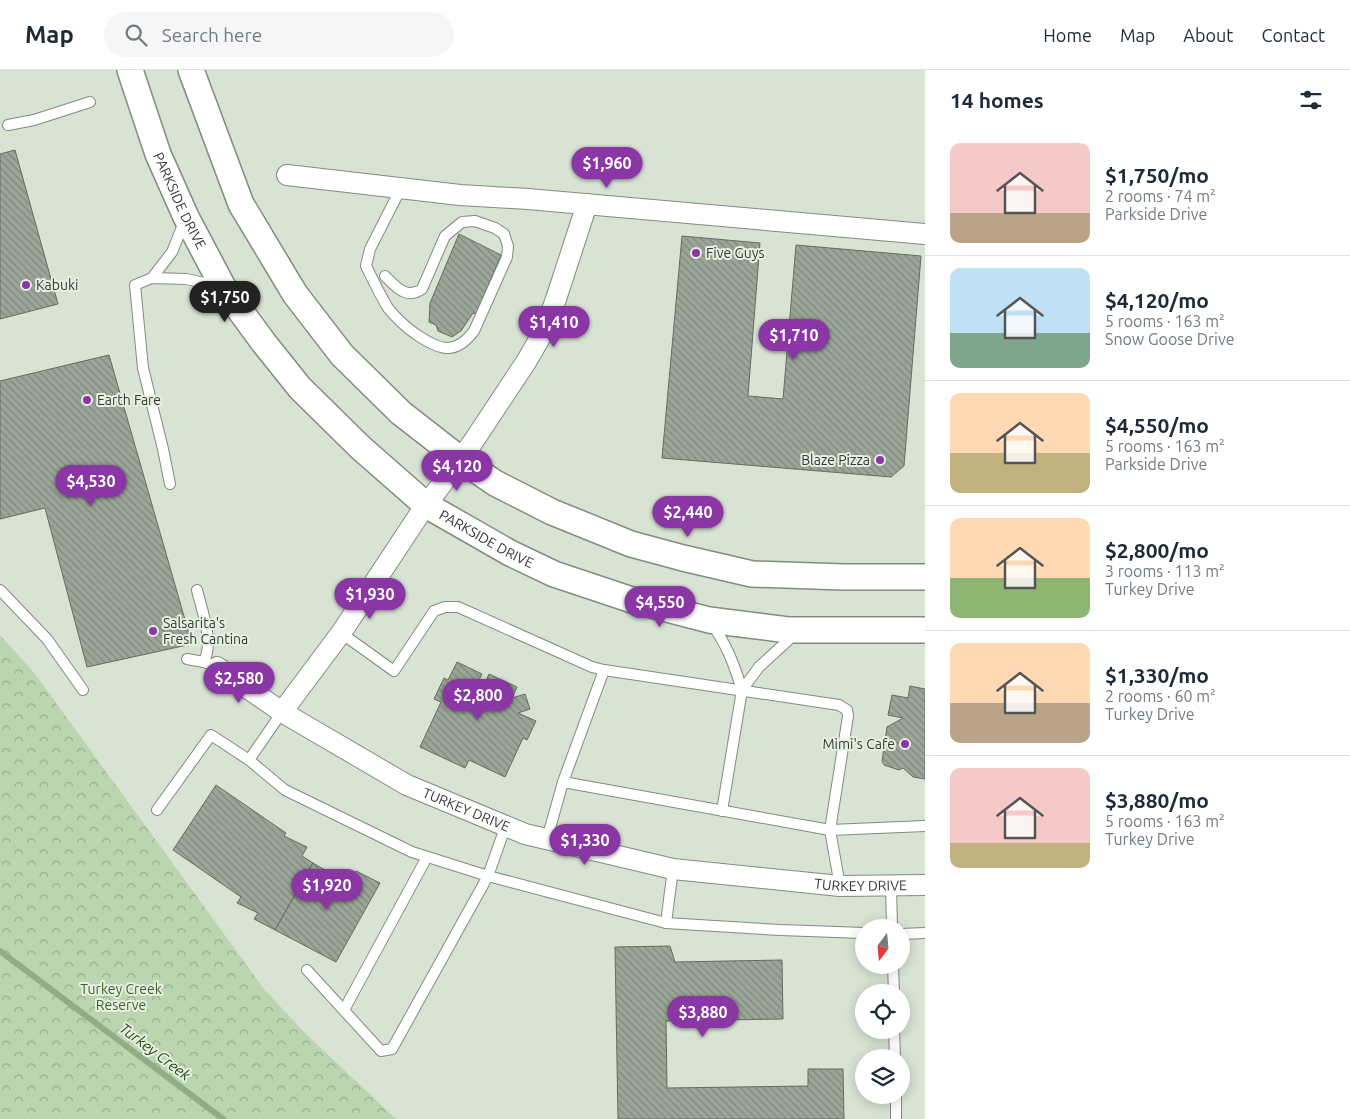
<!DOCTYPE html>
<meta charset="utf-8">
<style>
body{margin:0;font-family:Ubuntu,sans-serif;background:#f6f6f7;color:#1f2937;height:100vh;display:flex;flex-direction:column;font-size:19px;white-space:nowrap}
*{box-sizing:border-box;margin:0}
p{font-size:16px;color:#747a83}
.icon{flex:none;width:28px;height:28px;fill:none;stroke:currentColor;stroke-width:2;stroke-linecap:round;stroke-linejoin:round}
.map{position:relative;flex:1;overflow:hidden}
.drawer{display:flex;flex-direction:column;background:#fff;width:425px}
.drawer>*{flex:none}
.needle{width:32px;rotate:196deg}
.tools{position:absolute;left:855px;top:849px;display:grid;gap:10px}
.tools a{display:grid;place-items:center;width:55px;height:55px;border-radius:50%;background:#fff;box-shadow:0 2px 12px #0003;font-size:25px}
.price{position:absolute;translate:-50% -42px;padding:0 11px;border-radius:18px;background:#8a36a5;color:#fff;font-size:16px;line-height:32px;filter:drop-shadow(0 1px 2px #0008)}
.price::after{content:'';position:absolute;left:50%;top:30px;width:15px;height:11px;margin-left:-8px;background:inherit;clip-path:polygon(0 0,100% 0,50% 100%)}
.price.current{background:#222;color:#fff}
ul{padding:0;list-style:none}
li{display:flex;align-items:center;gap:15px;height:125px;padding:0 25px}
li+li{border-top:1px solid #e0e1e3}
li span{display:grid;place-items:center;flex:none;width:140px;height:100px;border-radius:10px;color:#555}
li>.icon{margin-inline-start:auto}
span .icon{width:60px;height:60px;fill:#fffc;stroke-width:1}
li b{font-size:21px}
h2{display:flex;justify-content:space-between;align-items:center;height:60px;padding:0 25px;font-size:21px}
header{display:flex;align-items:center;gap:30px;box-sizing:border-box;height:70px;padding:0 25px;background:#fff;border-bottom:1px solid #e0e1e3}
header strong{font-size:24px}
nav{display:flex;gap:28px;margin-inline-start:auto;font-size:18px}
.search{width:350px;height:45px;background:#f6f6f7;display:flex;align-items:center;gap:12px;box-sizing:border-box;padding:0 18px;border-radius:28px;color:#747a83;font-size:19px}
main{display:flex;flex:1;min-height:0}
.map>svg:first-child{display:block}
.park{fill:url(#park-crowns)}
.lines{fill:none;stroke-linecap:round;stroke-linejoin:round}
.stream{stroke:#92ac88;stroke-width:6}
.building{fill:url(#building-back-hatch);stroke:#636d60}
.service-casing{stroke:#828c7e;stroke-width:12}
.minor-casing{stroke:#828c7e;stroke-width:22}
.tertiary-casing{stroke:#828c7e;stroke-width:28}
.service{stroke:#fff;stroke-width:10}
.minor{stroke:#fff;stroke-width:20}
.tertiary{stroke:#fff;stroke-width:25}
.poi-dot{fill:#8a36a5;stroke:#e5f0e1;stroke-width:2}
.labels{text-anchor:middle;stroke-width:4;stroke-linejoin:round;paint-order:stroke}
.street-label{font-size:14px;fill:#353933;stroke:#e5f0e1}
.poi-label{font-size:14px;fill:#353933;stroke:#e5f0e1;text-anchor:start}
.park-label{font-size:14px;fill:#3d612e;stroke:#e5f0e1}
.water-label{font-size:15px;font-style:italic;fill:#244813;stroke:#e5f0e1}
</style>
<header>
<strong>Map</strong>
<div class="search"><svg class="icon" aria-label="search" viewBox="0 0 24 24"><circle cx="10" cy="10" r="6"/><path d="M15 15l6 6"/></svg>Search here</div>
<nav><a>Home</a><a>Map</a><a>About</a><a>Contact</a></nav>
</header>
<main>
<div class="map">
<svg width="925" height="1049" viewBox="0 0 925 1049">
<defs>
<pattern id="park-crowns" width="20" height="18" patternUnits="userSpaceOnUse" patternTransform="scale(1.25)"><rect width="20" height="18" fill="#bad5b0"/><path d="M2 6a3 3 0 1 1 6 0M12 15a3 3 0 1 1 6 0" fill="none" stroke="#98ae90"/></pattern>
<pattern id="building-back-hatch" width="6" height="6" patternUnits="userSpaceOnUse" patternTransform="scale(1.25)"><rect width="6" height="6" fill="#9ca698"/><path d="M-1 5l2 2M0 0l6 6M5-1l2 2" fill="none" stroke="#80887d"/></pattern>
</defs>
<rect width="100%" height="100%" fill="#d8e3d4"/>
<path class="park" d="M0,565l35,39 229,315 40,43 92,87h-396z"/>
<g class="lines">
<path class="stream" d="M0,881l223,168"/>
</g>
<g class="building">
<path d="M15,80l43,154 -58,15v-165z"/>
<path d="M459,164l42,21 -25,59 -3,-1 -12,18 -9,6 -14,-6 -2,-6 -7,-3 1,-19z"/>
<path d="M682,166l78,7 -12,153 35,3 13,-154 125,11 -17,210 -13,11 -229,-19z"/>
<path d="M109,285l83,289 -105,23 -42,-159 -45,11v-138z"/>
<path d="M457,592l25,12 -4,8 6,3 5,-11 28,13 -5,11 13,-4 5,15 -12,4 18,8 -9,19 -4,-2 -18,39 -36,-17 -4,8 -45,-21 21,-45 -7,-3 10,-21 4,2z"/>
<path d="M910,616l15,3v90l-12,-2 -10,-9 -4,2 -15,-5 -2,-4 5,-34 16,-9 -15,-3 4,-20 16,3z"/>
<path d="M216,715l70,48 -2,3 23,11 -5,9 11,7 -38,67 -21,-11 4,-6 -21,-10 4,-6 -68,-47z"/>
<path d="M313,793l36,21 7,-13 24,12 -44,79 -61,-32z"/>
<path d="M670,876l5,16 107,-2 1,59 -117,2 1,67 141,-2v-17h35l1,50h-226l-3,-172z"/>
</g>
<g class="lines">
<defs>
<g id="service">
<path d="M8,55l26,-5 56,-18"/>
<path d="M385,206c11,11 22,24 37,13l23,-53 17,-14 13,-1 20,7 9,6 4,12 -1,11 -33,74c-19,25 -34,19 -57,4 -10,-7 -21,-17 -29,-27 -8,-13 -15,-28 -22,-42l4,-17 31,-61"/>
<path d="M152,208l20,-26 13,-32"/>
<path d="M170,414l-7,-35 -20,-81 -8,-83 17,-7 34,1 33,7"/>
<path d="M0,520l47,49 36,51"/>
<path d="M197,520c5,21 17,51 7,72l13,5"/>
<path d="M711,553c16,22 23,41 31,67"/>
<path d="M341,563l53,38 40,-60 11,-4h13l134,60 12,3 235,35 8,5 1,6 -18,114 10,56"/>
<path d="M187,589l17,3"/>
<path d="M282,642l-33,48 36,30 127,62 76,24 18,-51"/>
<path d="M563,712l41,-112"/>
<path d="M157,740l54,-75 38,25"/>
<path d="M722,741l20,-121 17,-23 37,-34"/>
<path d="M547,769l16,-57 267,48 95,-4"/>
<path d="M891,815l1,43"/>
<path d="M666,853l7,-54"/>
<path d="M901,864l24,-1"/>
<path d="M893,895l1,27"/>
<path d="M307,900l74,81 11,-2 96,-173 178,47 114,7 84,3"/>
<path d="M344,940l83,-153"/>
<path d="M894,960l1,28"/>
<path d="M896,1025v24"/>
</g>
<g id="minor">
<path d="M287,105l173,20 68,4 397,35"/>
<path id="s1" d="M217,597l65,45 125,73 118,49 148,35 167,17 85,-1"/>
<path d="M282,642l59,-79 78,-118 54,-73 53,-80 18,-31 12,-32 31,-95"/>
</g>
<g id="tertiary">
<path id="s2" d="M130,0l28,84 28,63 37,70 41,56 36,45 61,60 65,57 84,48 44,21 78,26 77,20 79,10h137"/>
<path d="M191,0l50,134 54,90 47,61 59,58 59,46 35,24 57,29 79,32 52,14 69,16 92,3h81"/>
</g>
</defs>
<use href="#service" class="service-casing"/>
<use href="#minor" class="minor-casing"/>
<use href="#tertiary" class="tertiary-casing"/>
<use href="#service" class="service"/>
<use href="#minor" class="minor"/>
<use href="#tertiary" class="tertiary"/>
</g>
<g class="poi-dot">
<circle cx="696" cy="183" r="5"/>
<circle cx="26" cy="215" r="5"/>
<circle cx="87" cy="330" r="5"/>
<circle cx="880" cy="390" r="5"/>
<circle cx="153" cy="561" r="5"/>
<circle cx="905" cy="674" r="5"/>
</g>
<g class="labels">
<g class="street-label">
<text dy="5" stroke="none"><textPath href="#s2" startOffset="140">PARKSIDE DRIVE</textPath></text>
<text dy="5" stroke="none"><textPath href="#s2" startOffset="605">PARKSIDE DRIVE</textPath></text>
<text dy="5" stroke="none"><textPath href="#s1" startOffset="288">TURKEY DRIVE</textPath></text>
<text dy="5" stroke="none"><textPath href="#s1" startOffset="692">TURKEY DRIVE</textPath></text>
</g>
<g class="poi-label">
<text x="706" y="188">Five Guys</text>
<text x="36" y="220">Kabuki</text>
<text x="97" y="335">Earth Fare</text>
<text x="870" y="395" text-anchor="end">Blaze Pizza</text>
<text x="163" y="558">Salsarita's<tspan x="163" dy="16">Fresh Cantina</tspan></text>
<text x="895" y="679" text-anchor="end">Mimi's Cafe</text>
</g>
<g class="park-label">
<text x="121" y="924">Turkey Creek<tspan x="121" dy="16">Reserve</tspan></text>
</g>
<g class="water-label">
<text transform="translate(155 982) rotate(37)" y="5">Turkey Creek</text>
</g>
</g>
</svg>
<div class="tools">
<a><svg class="needle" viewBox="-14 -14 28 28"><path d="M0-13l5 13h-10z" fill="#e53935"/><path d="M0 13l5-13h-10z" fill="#747a83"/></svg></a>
<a><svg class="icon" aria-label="locate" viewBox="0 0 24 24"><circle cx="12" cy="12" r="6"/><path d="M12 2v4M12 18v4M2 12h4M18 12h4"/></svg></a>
<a><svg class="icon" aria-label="layers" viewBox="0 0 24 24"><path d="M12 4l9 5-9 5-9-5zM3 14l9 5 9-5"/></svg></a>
</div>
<b class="price" style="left:607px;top:119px">$1,960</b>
<b class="price current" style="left:225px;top:253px">$1,750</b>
<b class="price" style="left:554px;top:278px">$1,410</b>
<b class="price" style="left:794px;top:291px">$1,710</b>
<b class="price" style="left:457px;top:422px">$4,120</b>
<b class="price" style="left:91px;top:437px">$4,530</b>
<b class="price" style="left:688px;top:468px">$2,440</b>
<b class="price" style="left:370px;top:550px">$1,930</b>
<b class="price" style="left:660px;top:558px">$4,550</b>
<b class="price" style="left:239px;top:634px">$2,580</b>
<b class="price" style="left:478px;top:651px">$2,800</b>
<b class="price" style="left:585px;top:796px">$1,330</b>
<b class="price" style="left:327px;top:841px">$1,920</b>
<b class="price" style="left:703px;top:968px">$3,880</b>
</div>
<section class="drawer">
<h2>14 homes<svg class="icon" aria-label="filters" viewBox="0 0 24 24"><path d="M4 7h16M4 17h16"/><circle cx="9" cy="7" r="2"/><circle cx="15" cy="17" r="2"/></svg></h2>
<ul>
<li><span style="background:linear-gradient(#f6c9c9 70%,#b9a48a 0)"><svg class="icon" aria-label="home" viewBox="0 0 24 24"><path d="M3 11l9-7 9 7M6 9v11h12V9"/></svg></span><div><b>$1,750/mo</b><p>2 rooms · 74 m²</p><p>Parkside Drive</p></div></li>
<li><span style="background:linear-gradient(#bfe0f5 65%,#7fa58c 0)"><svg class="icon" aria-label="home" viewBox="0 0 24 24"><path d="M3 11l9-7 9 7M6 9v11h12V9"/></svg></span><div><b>$4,120/mo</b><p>5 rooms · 163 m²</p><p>Snow Goose Drive</p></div></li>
<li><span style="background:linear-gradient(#ffd9b3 60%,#c2b280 0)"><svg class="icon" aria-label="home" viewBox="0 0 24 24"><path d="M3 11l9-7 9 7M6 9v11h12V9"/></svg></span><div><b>$4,550/mo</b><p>5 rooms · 163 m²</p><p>Parkside Drive</p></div></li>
<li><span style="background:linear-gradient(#ffd9b3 60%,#8fb573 0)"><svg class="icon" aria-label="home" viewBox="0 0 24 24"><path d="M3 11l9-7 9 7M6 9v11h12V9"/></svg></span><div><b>$2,800/mo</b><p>3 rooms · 113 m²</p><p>Turkey Drive</p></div></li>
<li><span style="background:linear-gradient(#ffd9b3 60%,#b9a48a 0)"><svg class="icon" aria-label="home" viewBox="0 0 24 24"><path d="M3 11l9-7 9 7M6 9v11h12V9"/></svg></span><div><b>$1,330/mo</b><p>2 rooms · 60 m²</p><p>Turkey Drive</p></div></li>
<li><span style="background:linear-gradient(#f6c9c9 75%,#c2b280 0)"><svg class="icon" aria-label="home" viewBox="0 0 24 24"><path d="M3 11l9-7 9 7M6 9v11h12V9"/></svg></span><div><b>$3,880/mo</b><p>5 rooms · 163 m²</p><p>Turkey Drive</p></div></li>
</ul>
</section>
</main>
